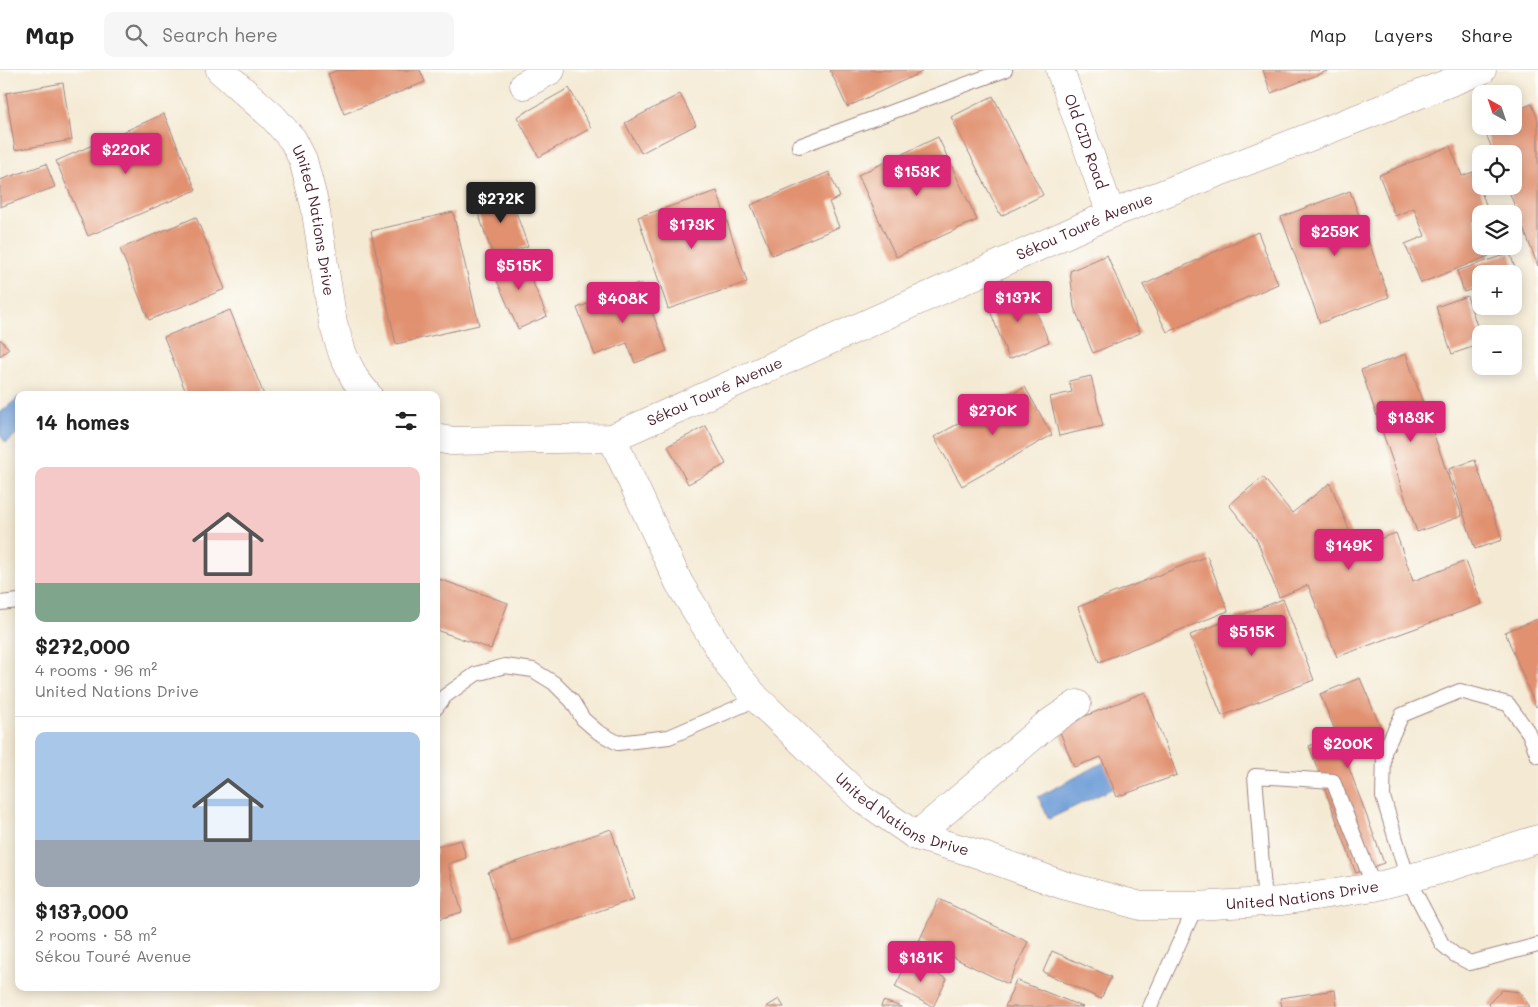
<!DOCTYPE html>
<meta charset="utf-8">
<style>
body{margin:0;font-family:Mali,sans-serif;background:#f6f6f6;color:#222;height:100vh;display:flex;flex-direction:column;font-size:19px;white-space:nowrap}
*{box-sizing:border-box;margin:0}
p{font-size:16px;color:#767676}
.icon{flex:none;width:28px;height:28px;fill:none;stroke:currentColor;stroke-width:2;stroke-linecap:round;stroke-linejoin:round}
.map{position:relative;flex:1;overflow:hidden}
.details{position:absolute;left:15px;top:321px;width:425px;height:600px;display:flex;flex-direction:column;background:#fff;border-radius:10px;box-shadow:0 2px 12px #0003}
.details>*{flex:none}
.needle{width:32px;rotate:320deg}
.buttons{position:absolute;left:1472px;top:15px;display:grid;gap:10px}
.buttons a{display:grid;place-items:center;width:50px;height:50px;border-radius:10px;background:#fff;box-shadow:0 2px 12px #0003;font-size:25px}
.price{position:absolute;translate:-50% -42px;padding:0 11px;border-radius:5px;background:#db2777;color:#fff;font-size:16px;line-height:32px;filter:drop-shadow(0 1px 2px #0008)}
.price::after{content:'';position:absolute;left:50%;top:30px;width:15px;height:11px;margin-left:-8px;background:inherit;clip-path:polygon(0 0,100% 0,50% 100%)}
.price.on{background:#222;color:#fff}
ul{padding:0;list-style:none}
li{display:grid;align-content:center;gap:10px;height:265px;padding:0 20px}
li+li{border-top:1px solid #e0e0e0}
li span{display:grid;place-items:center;height:155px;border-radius:10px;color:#555}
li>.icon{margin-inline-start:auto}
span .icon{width:90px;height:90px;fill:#fffc;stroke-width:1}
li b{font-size:21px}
h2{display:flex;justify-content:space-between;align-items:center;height:60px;padding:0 20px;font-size:21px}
header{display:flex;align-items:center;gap:30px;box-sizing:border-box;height:70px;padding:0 25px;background:#fff;border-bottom:1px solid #e0e0e0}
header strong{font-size:24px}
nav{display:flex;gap:28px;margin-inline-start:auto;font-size:18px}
.search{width:350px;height:45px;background:#f6f6f6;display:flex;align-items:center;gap:12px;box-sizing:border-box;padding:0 18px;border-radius:10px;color:#767676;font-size:19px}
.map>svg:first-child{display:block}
.water{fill:#6e9dd7;stroke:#5c5e81}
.building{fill:#e19170}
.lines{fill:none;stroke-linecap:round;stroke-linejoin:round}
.service-casing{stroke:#9f8480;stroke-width:16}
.minor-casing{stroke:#9f8480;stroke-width:29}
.tertiary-casing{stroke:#9f8480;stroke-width:29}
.secondary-casing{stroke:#9f8480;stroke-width:29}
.service{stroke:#fff;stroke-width:14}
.minor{stroke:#fff;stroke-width:28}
.tertiary{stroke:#fff;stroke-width:28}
.secondary{stroke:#fff;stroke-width:28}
.labels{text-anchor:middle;stroke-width:5;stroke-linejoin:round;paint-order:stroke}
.street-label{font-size:15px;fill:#4a1f2b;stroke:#fdfcf7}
</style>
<header>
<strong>Map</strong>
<div class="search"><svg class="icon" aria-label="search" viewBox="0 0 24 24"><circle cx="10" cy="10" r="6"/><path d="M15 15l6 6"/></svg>Search here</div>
<nav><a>Map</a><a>Layers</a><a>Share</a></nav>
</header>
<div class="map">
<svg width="1538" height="937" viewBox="0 0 1538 937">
<rect width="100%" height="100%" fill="#fdfcf7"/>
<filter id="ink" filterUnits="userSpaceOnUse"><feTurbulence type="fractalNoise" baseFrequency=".02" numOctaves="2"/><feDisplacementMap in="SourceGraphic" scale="10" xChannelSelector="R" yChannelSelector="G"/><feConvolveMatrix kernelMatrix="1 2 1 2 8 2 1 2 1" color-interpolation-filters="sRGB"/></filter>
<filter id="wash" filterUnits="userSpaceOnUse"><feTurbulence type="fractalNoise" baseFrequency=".0096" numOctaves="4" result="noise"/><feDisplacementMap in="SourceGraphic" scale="20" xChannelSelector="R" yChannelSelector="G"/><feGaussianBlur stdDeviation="1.12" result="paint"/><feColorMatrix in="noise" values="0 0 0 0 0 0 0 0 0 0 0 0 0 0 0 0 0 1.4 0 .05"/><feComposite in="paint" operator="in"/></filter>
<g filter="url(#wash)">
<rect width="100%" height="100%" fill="#f4ead4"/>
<g class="water">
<path d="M19,327v35l-13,11 -6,-8v-22z"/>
<path d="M1114,687l12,25 -77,37 -11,-22z"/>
</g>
<g id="blocks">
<g class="building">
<path d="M339,0h81l5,12 -81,32 -16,-40z"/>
<path d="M830,0h91l1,2 -75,35z"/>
<path d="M1263,0h67l-59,23z"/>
<path d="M63,13l9,57 -57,10 -9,-57z"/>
<path d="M569,18l22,40 -52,29 -22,-40z"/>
<path d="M680,24l16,31 -55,28 -16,-30z"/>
<path d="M993,26l50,99 -42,21 -50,-99z"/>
<path d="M1532,34l6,16v146l-31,-80h7v-32h-20l-11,-28h31v-15z"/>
<path d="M164,44l32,76 -108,46 -32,-75z"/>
<path d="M938,67l39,83 -81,37 -38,-82z"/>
<path d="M1450,76l12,30 11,-4 16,40 -15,6 7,18v10h4l4,10 -68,27 -16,-39 20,-8 -11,-28 -19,8 -16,-41z"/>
<path d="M46,94l9,23 -55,20v-27z"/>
<path d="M829,102l11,25 -11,5 10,25 -67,28 -21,-50z"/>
<path d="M508,120l20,56 -34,12 -20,-56z"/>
<path d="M717,121l30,91 -79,27 -30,-92z"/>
<path d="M1350,121l39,106 -69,26 -39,-106z"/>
<path d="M453,142l26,113 -83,19 -25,-113z"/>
<path d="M196,147l29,72 -76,31 -29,-71z"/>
<path d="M1258,162l20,52 -111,48 -24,-47z"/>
<path d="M1510,183l7,21 -3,2v-2h-33v12l-17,6 -7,-21z"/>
<path d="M521,184l26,62 -29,13 -27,-62z"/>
<path d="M1107,185l33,78 -47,20 -19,-46 -4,-36z"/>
<path d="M641,213l26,68 -32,12 -8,-20 -32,12 -18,-47z"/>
<path d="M1026,217l23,55 -40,17 -22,-56z"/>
<path d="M1467,226l14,42v6l-29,10 -16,-47z"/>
<path d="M230,240l34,85h-77l-23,-58z"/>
<path d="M0,269l9,10 -9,7z"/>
<path d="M1406,284l56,162 -45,16 -56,-162z"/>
<path d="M1091,306l12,50 -44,10 -9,-39 22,-5 -3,-11z"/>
<path d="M1025,317l27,48 -90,51 -28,-49z"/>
<path d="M706,356l20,38 -38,20 -20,-38z"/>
<path d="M1475,390l27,80 -27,9 -26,-80z"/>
<path d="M1263,407l29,36 38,-30 26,64 40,-14 17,48 53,-20 16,43 -145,53 -29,-72 -29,12 -22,-57 -28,-35z"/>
<path d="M1207,486l21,55 -129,51 -21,-55z"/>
<path d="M436,508l72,25 -17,46 -55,-19z"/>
<path d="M1283,529l31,81 -92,36 -32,-81z"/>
<path d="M1538,549v87l-2,1 -31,-75z"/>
<path d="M1360,608l23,55 -40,16 -5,-11 46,125 -28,10 -47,-127 28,-11 -17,-41z"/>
<path d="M1145,622l32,83 -60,22 -16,-40 -27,10 -16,-40z"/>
<path d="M611,759l23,70 -123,42 -23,-69z"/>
<path d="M461,770l5,18 -18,6 14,48 -26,8v-73z"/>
<path d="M939,829l89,43 -20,42 -89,-43z"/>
<path d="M1052,881l59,26 -10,22 -58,-27z"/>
<path d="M908,890l39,19 -14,28 -38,-20z"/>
<path d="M1016,910l67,27h-78z"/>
<path d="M1335,920l2,17h-55l-2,-9z"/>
<path d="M1502,920l18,2 10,15h-40l-1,-4z"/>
<path d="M779,929l5,8h-18z"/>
<path d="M883,931l19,6h-21z"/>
</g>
</g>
</g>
<g filter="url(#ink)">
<use href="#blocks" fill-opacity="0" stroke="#9f8480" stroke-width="1"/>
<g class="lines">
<defs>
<g id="service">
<path d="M799,76l206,-76"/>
<path d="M0,533l19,-2"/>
<path d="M436,638l9,-12 31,-22 29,-8 28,4 21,13 18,18 11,18 15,13 20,11 51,-6 88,-38"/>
<path d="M1538,686l-9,-23 -21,-29 -48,-13 -58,24 -18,37 -1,45 25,82 34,65 13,11 15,8 68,-18"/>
<path d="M1265,833l-10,-127 78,5 41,106"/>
<path d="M1150,937l46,-101"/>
</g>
<g id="minor">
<path id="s1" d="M1060,0l51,144"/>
<path d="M524,15l27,-15"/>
<path d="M916,766l129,-110 32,-22"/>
</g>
<g id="tertiary">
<path id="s2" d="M612,368l67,145 52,85 26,31 103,98 56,39 59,17 88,32 78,21h55l86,-5 92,-14 66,-17 98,-31"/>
</g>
<g id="secondary">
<path id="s3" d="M220,0l53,47 20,23 10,20 12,46 18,117 10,32 12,24 13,16"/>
<path id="s4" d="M436,368l15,3 161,-3 499,-224 371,-144"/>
</g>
</defs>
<use href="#service" class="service-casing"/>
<use href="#minor" class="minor-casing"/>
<use href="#tertiary" class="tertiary-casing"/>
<use href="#secondary" class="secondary-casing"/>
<use href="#service" class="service"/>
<use href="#minor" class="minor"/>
<use href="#tertiary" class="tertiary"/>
<use href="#secondary" class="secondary"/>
</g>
</g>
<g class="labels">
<g class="street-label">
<text dy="5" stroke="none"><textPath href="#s1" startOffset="76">Old CID Road</textPath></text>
<text dy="5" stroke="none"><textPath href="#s3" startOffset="185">United Nations Drive</textPath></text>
<text dy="5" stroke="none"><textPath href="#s4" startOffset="694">Sékou Touré Avenue</textPath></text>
<text dy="5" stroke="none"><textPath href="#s4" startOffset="289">Sékou Touré Avenue</textPath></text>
<text dy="5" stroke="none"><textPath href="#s2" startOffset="488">United Nations Drive</textPath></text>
<text dy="5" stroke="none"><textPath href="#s2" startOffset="908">United Nations Drive</textPath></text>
</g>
</g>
</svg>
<div class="buttons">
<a><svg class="needle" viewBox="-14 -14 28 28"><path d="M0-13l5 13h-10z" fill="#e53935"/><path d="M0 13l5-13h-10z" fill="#767676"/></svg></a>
<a><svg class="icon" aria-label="locate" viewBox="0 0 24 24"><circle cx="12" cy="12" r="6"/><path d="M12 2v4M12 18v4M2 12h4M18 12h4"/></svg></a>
<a><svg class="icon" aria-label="layers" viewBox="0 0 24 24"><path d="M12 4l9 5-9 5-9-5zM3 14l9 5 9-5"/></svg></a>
<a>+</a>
<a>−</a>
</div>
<b class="price" style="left:126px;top:105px">$220K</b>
<b class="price" style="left:917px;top:127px">$153K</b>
<b class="price on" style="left:501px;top:154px">$272K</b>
<b class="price" style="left:692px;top:180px">$173K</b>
<b class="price" style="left:1335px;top:187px">$259K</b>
<b class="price" style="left:519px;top:221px">$515K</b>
<b class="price" style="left:1018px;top:253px">$137K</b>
<b class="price" style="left:623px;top:254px">$408K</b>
<b class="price" style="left:993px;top:366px">$270K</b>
<b class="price" style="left:1411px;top:373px">$183K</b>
<b class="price" style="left:1349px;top:501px">$149K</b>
<b class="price" style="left:1252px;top:587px">$515K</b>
<b class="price" style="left:1348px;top:699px">$200K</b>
<b class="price" style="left:921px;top:913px">$181K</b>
<section class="details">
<h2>14 homes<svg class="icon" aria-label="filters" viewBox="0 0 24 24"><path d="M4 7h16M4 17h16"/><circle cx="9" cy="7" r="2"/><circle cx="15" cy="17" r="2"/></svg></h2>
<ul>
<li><span style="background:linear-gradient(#f6c9c9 75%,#7fa58c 0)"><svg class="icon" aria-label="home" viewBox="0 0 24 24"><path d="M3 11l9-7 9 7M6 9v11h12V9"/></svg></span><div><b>$272,000</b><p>4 rooms · 96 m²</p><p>United Nations Drive</p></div></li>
<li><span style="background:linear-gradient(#a9c7e8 70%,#9aa5b1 0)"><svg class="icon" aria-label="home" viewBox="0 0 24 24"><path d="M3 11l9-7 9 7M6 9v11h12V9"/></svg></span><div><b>$137,000</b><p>2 rooms · 58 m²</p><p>Sékou Touré Avenue</p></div></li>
</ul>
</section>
</div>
